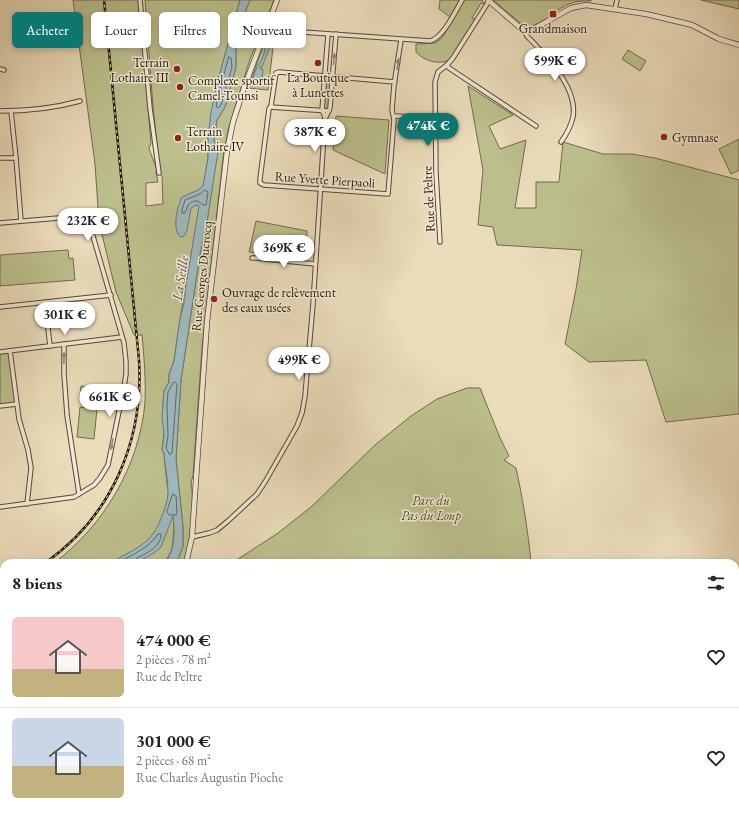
<!DOCTYPE html>
<html lang="fr">
<meta charset="utf-8">
<style>
body{margin:0;font-family:"EB Garamond",serif;background:#f2f2f2;color:#222;height:100vh;display:flex;flex-direction:column;font-size:15px;white-space:nowrap}
*{box-sizing:border-box;margin:0}
p{font-size:13px;color:#767676}
.icon{flex:none;width:22px;height:22px;fill:none;stroke:currentColor;stroke-width:2;stroke-linecap:round;stroke-linejoin:round}
.map{position:relative;flex:1;overflow:hidden}
.side{position:absolute;left:0px;top:559px;width:739px;height:256px;display:flex;flex-direction:column;background:#fff;border-radius:12px 12px 0 0;box-shadow:0 2px 6px #0003}
.side>*{flex:none}
.banner{position:absolute;left:12px;top:12px;width:400px;height:36px;display:flex;gap:8px}
.price{position:absolute;translate:-50% -34px;padding:0 9px;border-radius:14px;background:#fff;color:#222;font-size:13px;line-height:26px;filter:drop-shadow(0 1px 2px #0008)}
.price::after{content:'';position:absolute;left:50%;top:24px;width:12px;height:9px;margin-left:-6px;background:inherit;clip-path:polygon(0 0,100% 0,50% 100%)}
.price.current{background:#0f766e;color:#fff}
ul{padding:0;list-style:none}
li{display:flex;align-items:center;gap:12px;height:100px;padding:0 12px}
li+li{border-top:1px solid #e0e0e0}
li span{display:grid;place-items:center;flex:none;width:112px;height:80px;border-radius:6px;color:#555}
li>.icon{margin-inline-start:auto}
span .icon{width:48px;height:48px;fill:#fffc;stroke-width:1}
li b{font-size:17px}
h2{display:flex;justify-content:space-between;align-items:center;height:48px;padding:0 12px;font-size:17px}
.chip{padding:0 14px;border-radius:6px;background:#fff;box-shadow:0 2px 6px #0003;font-size:14px;line-height:36px}
.chip.current{background:#0f766e;color:#fff}
.map>svg:first-child{display:block}
.green{fill:#bcbf8d;stroke:#706b4c}
.water{fill:#9eb8bc;stroke:#6d7876}
.lines{fill:none;stroke-linecap:round;stroke-linejoin:round}
.shore{stroke:#606864;stroke-width:1}
.minor-casing{stroke:#554838;stroke-width:5.5}
.tertiary-casing{stroke:#554838;stroke-width:6}
.secondary-casing{stroke:#23170c;stroke-width:8}
.minor{stroke:#f2e8d3;stroke-width:3.5}
.tertiary{stroke:#f2e8d3;stroke-width:4.5}
.secondary{stroke:#f2e8d3;stroke-width:5.5}
.rail-casing{stroke:#23170c;stroke-width:2.5}
.rail{stroke:#f2e8d3;stroke-width:1;stroke-dasharray:3;stroke-linecap:butt}
.oneway{fill:#958a79}
.poi-dot{fill:#8f2418;stroke:#f2e8d3;stroke-width:1.5}
.labels{text-anchor:middle;stroke-width:3;stroke-linejoin:round;paint-order:stroke}
.poi-label{font-size:13px;fill:#23170c;stroke:#f2e8d3;text-anchor:start}
.street-label{font-size:13px;fill:#23170c;stroke:#f2e8d3}
.park-label{font-size:13px;font-style:italic;fill:#514933;stroke:#f2e8d3}
.water-label{font-size:14px;font-style:italic;fill:#4e4f4a;stroke:#f2e8d3}
</style>
<div class="map">
<svg width="739" height="815" viewBox="0 0 739 815">
<rect width="100%" height="100%" fill="#ebdcbb"/>
<filter id="stains"><feTurbulence type="fractalNoise" baseFrequency=".005" numOctaves="4"/><feColorMatrix values="0 0 0 0 .2 0 0 0 0 .09 0 0 0 0 .02 0 0 0 .5 -.17"/></filter>
<radialGradient id="worn" r=".72"><stop offset=".6" stop-color="#630" stop-opacity="0"/><stop offset="1" stop-color="#630" stop-opacity=".3"/></radialGradient>
<g class="green">
<path d="M73,0h66l12,143 -2,6 9,23h-2l2,10 -12,1v23l17,-2 -1,-28 -3,-3 1,-1 -7,-65 -8,-107h95l-23,84 -9,54v20l-2,13 -26,148 -6,42 -5,13v8l-5,9 -1,13 1,32 -2,13 2,5 3,30 6,31 1,16 -2,18 -7,14h-111c50,-37 86,-99 91,-161 1,-22 -1,-45 -3,-67h-8l-18,-43 -17,-70 -4,-58z"/>
<path d="M250,0h24l-24,59 -22,71 -5,28 -21,190 -9,128 -2,6c4,26 -1,56 -6,81h-8l6,-17v-19l-7,-68 5,-79 19,-126 7,-32 10,-75 -3,-6 3,-21 8,-13 11,-40v-17l3,-22z"/>
<path d="M440,0h42l2,4 -3,-1 -9,15 3,1 -3,6 -22,35c-12,5 -26,1 -34,-8v-8l19,-1 7,-5 11,-19 -14,-10z"/>
<path d="M493,0h98v1c-18,-1 -25,4 -40,13l-1,3 -21,11 -4,-1z"/>
<path d="M701,0h38v9z"/>
<path d="M266,38l8,1 -6,51 -20,-2z"/>
<path d="M628,50l18,11 -6,10 -18,-12z"/>
<path d="M326,80l5,1 -3,28h-4z"/>
<path d="M468,86l45,29 -24,11 11,23 26,-9 -11,68h21v-26h23l4,-40 40,12h29l23,4 84,22v234l-73,8 -20,-62 -57,2 -24,-18 11,-55 6,-39 -85,-5 -4,-18 -15,-2 5,-55z"/>
<path d="M336,116l53,4 -4,54 -52,-24z"/>
<path d="M739,139v31l-8,4 -12,-25z"/>
<path d="M256,221l51,10 -1,28 -57,-7z"/>
<path d="M68,250l1,9 4,-1 2,22 -75,6v-31z"/>
<path d="M10,351l7,53 -17,2v-54z"/>
<path d="M81,386l18,2 -1,11 -18,-2z"/>
<path d="M467,388h13l20,50 9,18 -5,4 12,8c7,32 12,63 15,95h-299l46,-30 33,-26 64,-62 36,-29 26,-17z"/>
<path d="M80,407l17,2 -3,30 -17,-2z"/>
<path d="M4,592v52l-3,1 -1,-51z"/>
<path d="M0,744l4,28 -4,1z"/>
<path d="M139,811h99l-1,4h-94z"/>
</g>
<g class="water">
<path d="M240,0h10l-11,28 -3,22v17l-11,40 -8,13 -2,12 -1,9 4,11 -11,70 -7,32 -19,126 -5,79 7,68v19l-6,17h-12c10,-12 10,-32 8,-47l-12,31 -7,6 -18,10h-25c25,-16 40,-17 51,-47 3,-8 6,-16 6,-24 0,-12 -3,-26 -4,-38l-2,-5 2,-13 -2,-19 2,-26 5,-9v-8l5,-13 6,-42 5,-21v-7l14,-85 -3,-1 -5,3 -4,22 -3,6 -4,1c-8,-9 -3,-30 2,-40l16,-7 5,-4 5,-28v-20l3,-26 6,-28z"/>
<path d="M267,43l4,1 -9,23h-2v2h3l-1,10 -3,4 -5,1 -1,-2c0,-10 5,-16 9,-23 3,-5 2,-11 5,-16z"/>
</g>
<g class="lines">
<g class="shore">
<path d="M229,57l2,1 1,9 -11,38 -3,3 -2,-2 5,-21z"/>
<path d="M205,190l3,2 -2,13h-3l-5,-4c-9,-1 -10,5 -13,12h-3v-3l3,-10 15,-6z"/>
<path d="M175,382l2,2 -5,69 -2,2 -4,-7 2,-12 -1,-32 1,-12 5,-9z"/>
<path d="M173,494l3,2 1,17 -1,2h-7l-2,-3z"/>
<path d="M118,563c15,-9 30,-14 40,-29h3c0,13 -14,19 -24,24l-2,5"/>
</g>
<defs>
<g id="minor">
<path d="M140,0l10,108 9,65"/>
<path d="M489,1l-36,57 -6,7 2,3 87,58"/>
<path d="M615,9l2,-9"/>
<path d="M267,27l7,3 156,11c13,-3 25,-29 32,-41"/>
<path d="M525,32l2,4c19,20 51,51 46,81 -2,9 -7,18 -12,25"/>
<path d="M0,69l4,1"/>
<path d="M395,82l-116,-10 -3,1 -5,33 -2,3 -9,70v4l4,2 124,9 6,-74 -2,-10 2,-25 7,-45"/>
<path d="M270,107l59,4"/>
<path d="M0,111c26,0 55,-3 80,-10"/>
<path d="M11,111l5,47"/>
<path d="M394,116l41,2"/>
<path d="M325,119l5,-11 6,-74"/>
<path d="M0,158h16l5,63"/>
<path d="M0,223l82,-7 6,3 32,110 4,14 2,19v12l-2,13 -16,78 -8,13 -6,7 -20,12 -74,10"/>
<path d="M440,242l-4,-69 -1,-91 3,-10 9,-7"/>
<path d="M252,258h3l60,6"/>
<path d="M45,302l5,44"/>
<path d="M0,307l111,-12"/>
<path d="M64,344v30l3,41 12,79"/>
<path d="M10,351l9,68 9,31 3,18 -4,36"/>
<path d="M0,352l122,-15"/>
<path d="M0,406l17,-2"/>
<path d="M192,537l17,-4 8,-3 11,-9 29,-27 8,-12 32,-56 5,-13 3,-17 8,-92 12,-185 -1,-5 -2,-3 6,-77"/>
<path d="M735,659l4,28"/>
<path d="M622,811l1,4"/>
<path d="M240,815l1,-4"/>
</g>
<g id="tertiary">
<path d="M488,0l37,32 5,-1 41,-23 15,-3 60,9 38,9 8,2 27,14 20,6"/>
<path d="M186,563l6,-26 15,-215 20,-171 6,-29 12,-37 32,-85"/>
<path d="M0,676h4"/>
</g>
<g id="secondary">
<path d="M0,713l4,34"/>
<path d="M20,811l1,4"/>
</g>
</defs>
<use href="#minor" class="minor-casing"/>
<use href="#tertiary" class="tertiary-casing"/>
<use href="#secondary" class="secondary-casing"/>
<use href="#minor" class="minor"/>
<use href="#tertiary" class="tertiary"/>
<use href="#secondary" class="secondary"/>
<defs>
<g id="rail">
<path d="M45,563c67,-47 99,-123 94,-203l-35,-360"/>
<path d="M0,588l4,-2"/>
<path d="M0,681l4,4"/>
<path d="M127,811l4,4"/>
</g>
</defs>
<use href="#rail" class="rail-casing"/>
<use href="#rail" class="rail"/>
</g>
<defs><path id="oneway-solid" d="M-6-.8H1V-3.2L6.5 0L1 3.2V.8H-6Z"/></defs>
<g class="oneway">
<use href="#oneway-solid" transform="translate(334 59) rotate(-85)"/>
<use href="#oneway-solid" transform="translate(398 64) rotate(-81)"/>
<use href="#oneway-solid" transform="translate(64 358) rotate(-89)"/>
<use href="#oneway-solid" transform="translate(112 444) rotate(101)"/>
</g>
<g class="poi-dot">
<rect x="549" y="10" width="8" height="8" rx="2"/>
<circle cx="318" cy="63" r="4"/>
<circle cx="177" cy="69" r="4"/>
<circle cx="180" cy="87" r="4"/>
<circle cx="664" cy="137" r="4"/>
<circle cx="178" cy="138" r="4"/>
<circle cx="214" cy="299" r="4"/>
</g>
<g class="labels">
<g class="poi-label">
<text x="553" y="33" text-anchor="middle">Grandmaison</text>
<text x="169" y="67" text-anchor="end">Terrain<tspan x="169" dy="15">Lothaire III</tspan></text>
<text x="318" y="82" text-anchor="middle">La Boutique<tspan x="318" dy="15">à Lunettes</tspan></text>
<text x="188" y="85">Complexe sportif<tspan x="188" dy="15">Camel-Tounsi</tspan></text>
<text x="186" y="136">Terrain<tspan x="186" dy="15">Lothaire IV</tspan></text>
<text x="672" y="142">Gymnase</text>
<text x="222" y="297">Ouvrage de relèvement<tspan x="222" dy="15">des eaux usées</tspan></text>
</g>
<g class="street-label">
<text transform="translate(325 179) rotate(4)" y="5">Rue Yvette Pierpaoli</text>
<text transform="translate(428 199) rotate(-93)" y="5">Rue de Peltre</text>
<text transform="translate(201 276) rotate(-84)" y="5">Rue Georges Ducrocq</text>
</g>
<g class="park-label">
<text x="431" y="505">Parc du<tspan x="431" dy="15">Pas du Loup</tspan></text>
</g>
<g class="water-label">
<text transform="translate(180 278) rotate(-81)" y="5">La Seille</text>
</g>
</g>
<rect width="100%" height="100%" filter="url(#stains)"/>
<rect width="100%" height="100%" fill="url(#worn)"/>
</svg>
<b class="price" style="left:555px;top:82px">599K €</b>
<b class="price current" style="left:428px;top:147px">474K €</b>
<b class="price" style="left:315px;top:153px">387K €</b>
<b class="price" style="left:88px;top:242px">232K €</b>
<b class="price" style="left:284px;top:269px">369K €</b>
<b class="price" style="left:65px;top:336px">301K €</b>
<b class="price" style="left:299px;top:381px">499K €</b>
<b class="price" style="left:110px;top:418px">661K €</b>
<div class="banner">
<a class="chip current">Acheter</a>
<a class="chip">Louer</a>
<a class="chip">Filtres</a>
<a class="chip">Nouveau</a>
</div>
<section class="side">
<h2>8 biens<svg class="icon" aria-label="filters" viewBox="0 0 24 24"><path d="M4 7h16M4 17h16"/><circle cx="9" cy="7" r="2"/><circle cx="15" cy="17" r="2"/></svg></h2>
<ul>
<li><span style="background:linear-gradient(#f6c9c9 65%,#c2b280 0)"><svg class="icon" aria-label="home" viewBox="0 0 24 24"><path d="M3 11l9-7 9 7M6 9v11h12V9"/></svg></span><div><b>474 000 €</b><p>2 pièces · 78 m²</p><p>Rue de Peltre</p></div><svg class="icon" aria-label="heart" viewBox="0 0 24 24"><path d="M12 20l-8-8c-3-5 5-10 8-4 3-6 11-1 8 4z"/></svg></li>
<li><span style="background:linear-gradient(#c9d6e8 60%,#c2b280 0)"><svg class="icon" aria-label="home" viewBox="0 0 24 24"><path d="M3 11l9-7 9 7M6 9v11h12V9"/></svg></span><div><b>301 000 €</b><p>2 pièces · 68 m²</p><p>Rue Charles Augustin Pioche</p></div><svg class="icon" aria-label="heart" viewBox="0 0 24 24"><path d="M12 20l-8-8c-3-5 5-10 8-4 3-6 11-1 8 4z"/></svg></li>
</ul>
</section>
</div>
